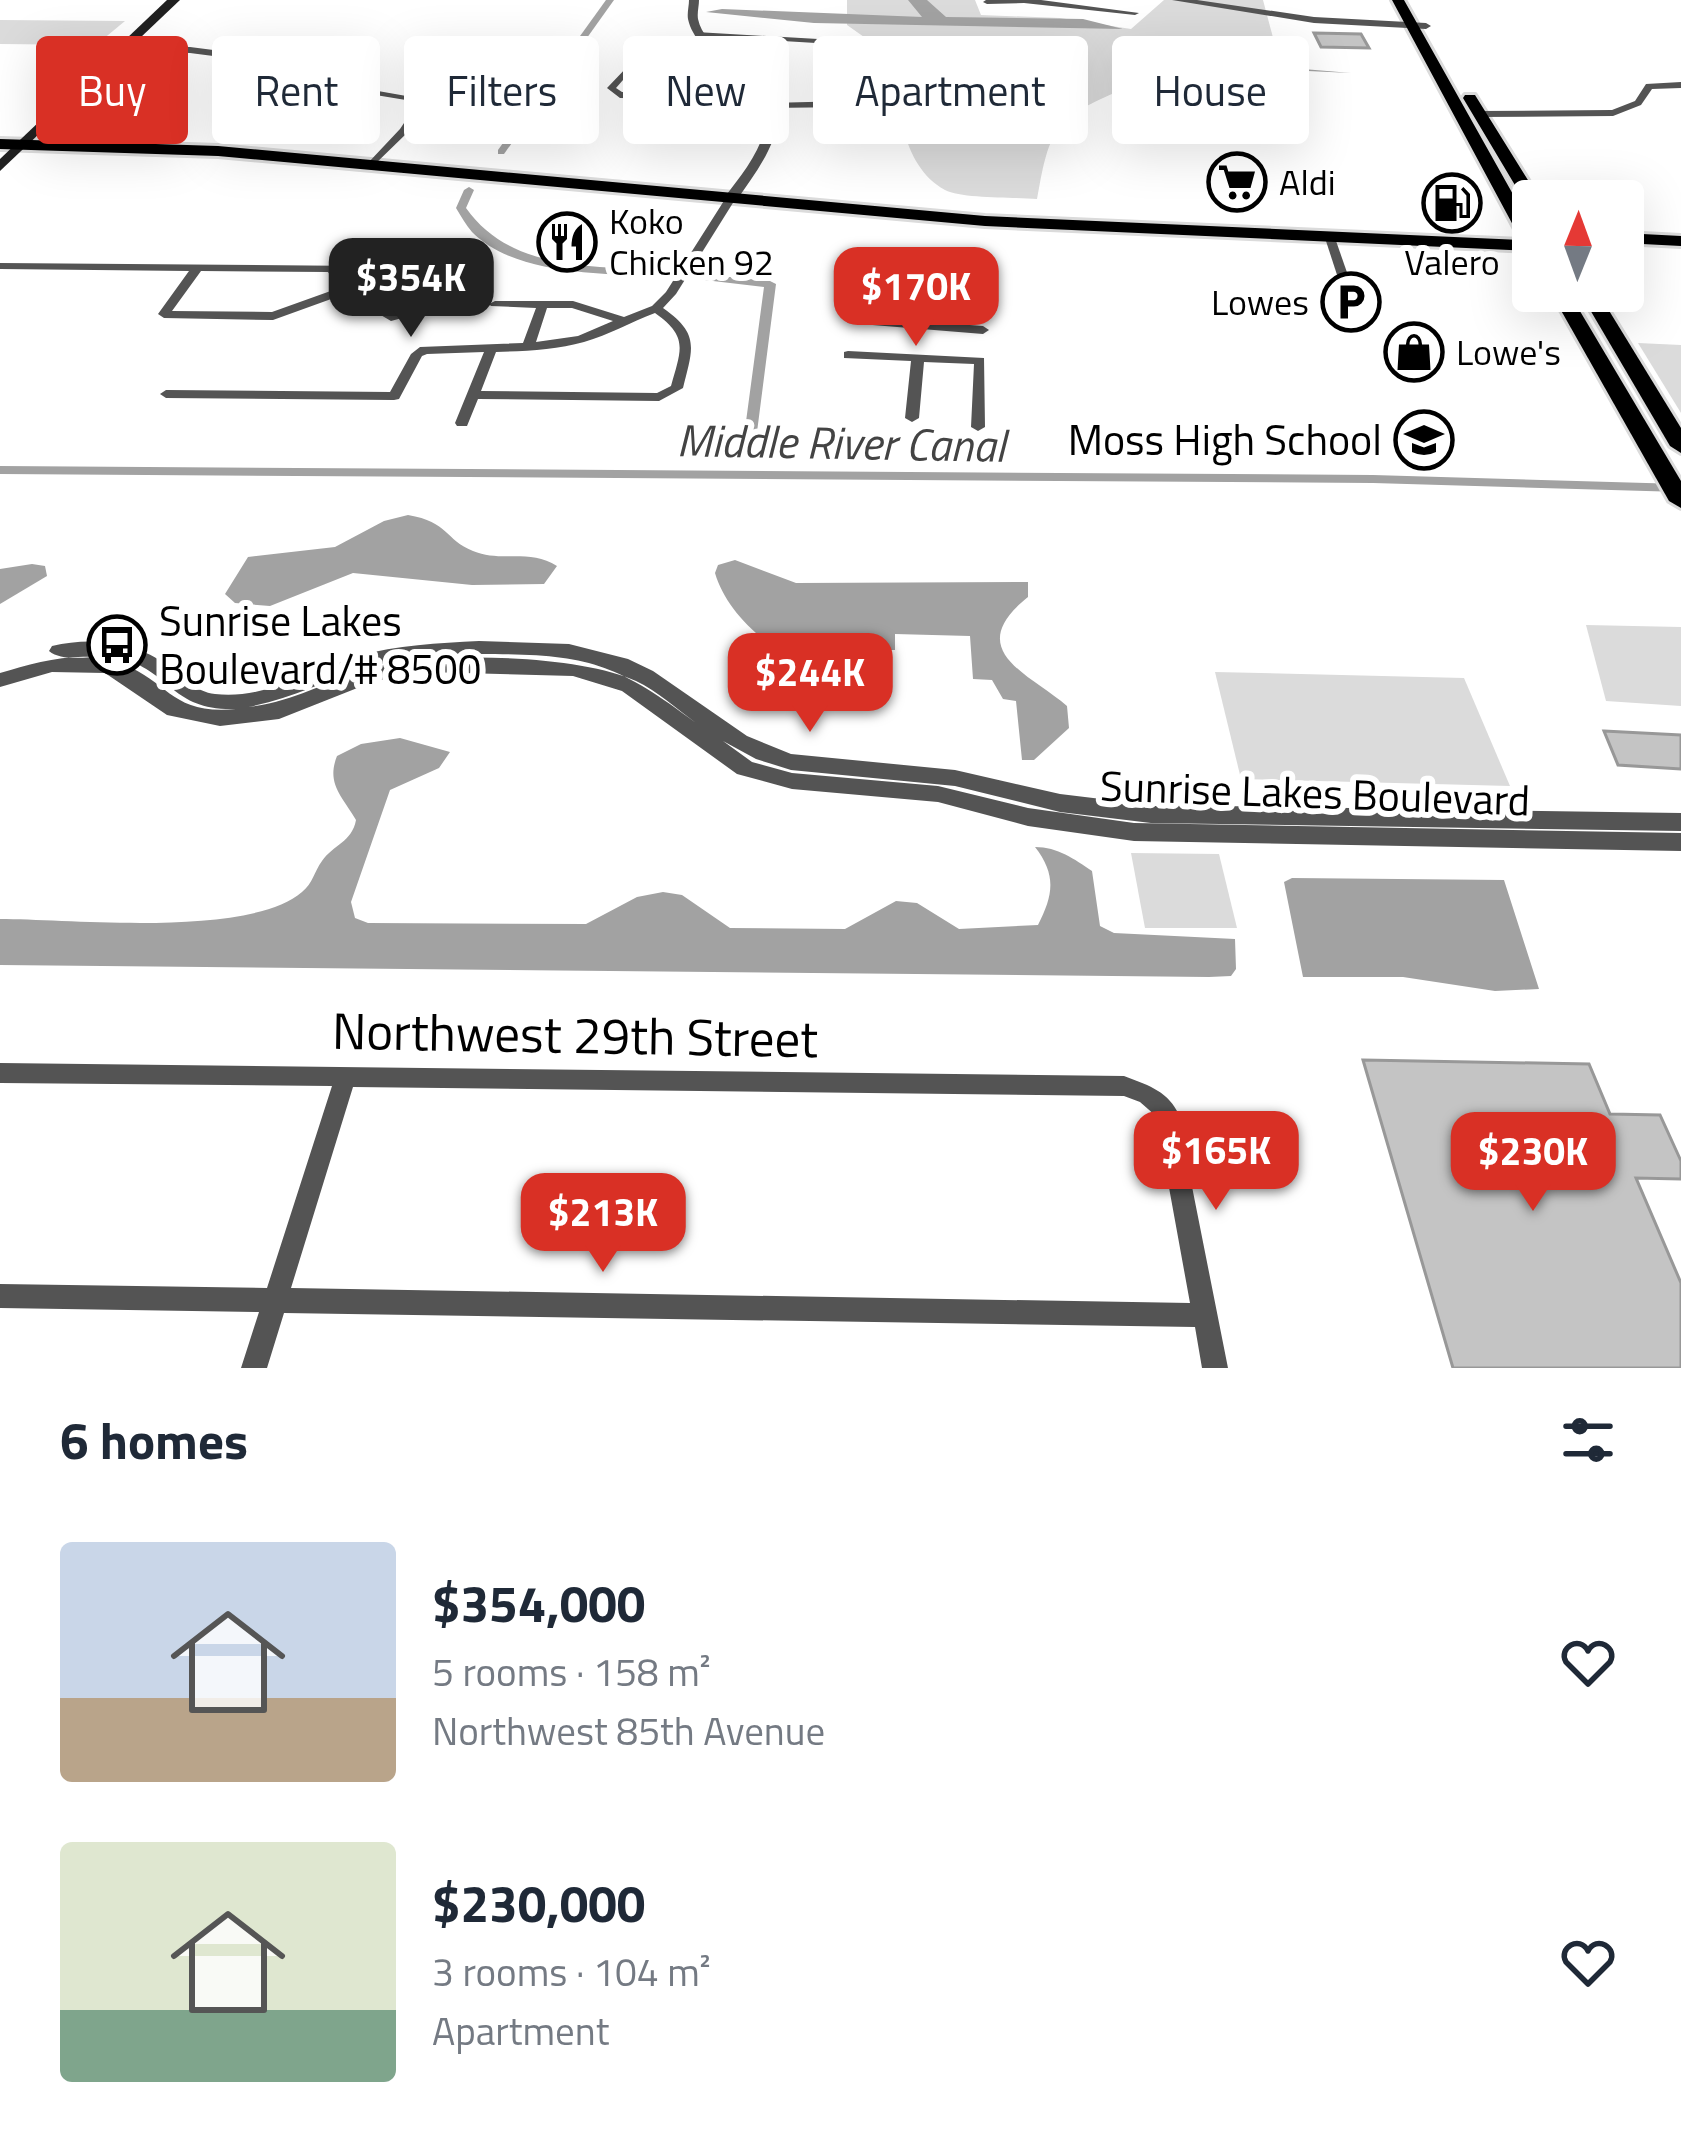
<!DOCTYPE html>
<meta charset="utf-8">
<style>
body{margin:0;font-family:"Titillium Web",sans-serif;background:#f6f6f7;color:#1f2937;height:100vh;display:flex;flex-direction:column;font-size:45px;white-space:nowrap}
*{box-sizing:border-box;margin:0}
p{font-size:39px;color:#747a83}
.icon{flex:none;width:66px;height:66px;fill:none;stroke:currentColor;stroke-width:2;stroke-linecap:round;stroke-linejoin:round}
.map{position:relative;height:1368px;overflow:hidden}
.sheet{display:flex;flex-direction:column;background:#fff;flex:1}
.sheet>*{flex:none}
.guide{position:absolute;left:36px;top:36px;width:1611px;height:108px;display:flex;gap:24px}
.needle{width:78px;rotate:1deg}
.controls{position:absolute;left:1512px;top:180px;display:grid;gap:24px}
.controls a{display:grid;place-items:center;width:132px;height:132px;border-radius:12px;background:#fff;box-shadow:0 12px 48px #0002;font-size:60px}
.price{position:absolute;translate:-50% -102px;padding:0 27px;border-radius:24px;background:#d93025;color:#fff;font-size:39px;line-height:78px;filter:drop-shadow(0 3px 6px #0008)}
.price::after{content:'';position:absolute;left:50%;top:72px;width:36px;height:27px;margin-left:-18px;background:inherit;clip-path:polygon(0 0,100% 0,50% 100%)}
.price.current{background:#222;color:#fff}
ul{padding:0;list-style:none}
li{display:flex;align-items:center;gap:36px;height:300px;padding:0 60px}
li span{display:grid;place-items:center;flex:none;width:336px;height:240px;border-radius:12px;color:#555}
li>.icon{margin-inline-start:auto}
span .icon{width:144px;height:144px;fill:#fffc;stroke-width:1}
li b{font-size:51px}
h2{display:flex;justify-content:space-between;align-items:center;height:144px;padding:0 60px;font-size:51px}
.chip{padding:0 42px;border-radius:12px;background:#fff;box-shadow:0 12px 48px #0002;font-size:42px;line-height:108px}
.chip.current{background:#d93025;color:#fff}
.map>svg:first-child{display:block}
.green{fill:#dbdbdb}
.water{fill:#a2a2a2}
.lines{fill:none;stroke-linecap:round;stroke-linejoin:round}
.canal{fill:#a2a2a2;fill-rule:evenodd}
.building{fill:#c4c4c4;stroke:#989898;stroke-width:3}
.primary-casing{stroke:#dbdbdb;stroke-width:6}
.minor{fill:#545454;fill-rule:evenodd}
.tertiary{fill:#545454;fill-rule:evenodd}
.secondary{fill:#212121;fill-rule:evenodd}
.primary{fill:#000;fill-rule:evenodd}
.labels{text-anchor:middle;stroke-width:12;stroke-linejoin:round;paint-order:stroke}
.far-poi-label{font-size:36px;fill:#000;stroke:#fff;text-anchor:start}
.poi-label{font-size:42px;fill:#000;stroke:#fff;text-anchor:end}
.street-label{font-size:42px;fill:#000;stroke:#fff}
.water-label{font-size:45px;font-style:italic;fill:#434343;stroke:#fff}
.near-street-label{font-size:51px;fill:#000;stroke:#fff}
</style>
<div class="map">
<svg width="1681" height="1368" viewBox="0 0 1681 1368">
<rect width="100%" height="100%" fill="#fff"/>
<g class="green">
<path d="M847,0h128l6,15 79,3 71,11 33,-29h99l17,64c-20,1 -37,-3 -56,-4 -28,-2 -138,40 -159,60 -19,19 -23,53 -28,79 -22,-2 -75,0 -92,-9 -45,-25 -47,-89 -54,-134l-44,-31z"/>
<path d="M0,20l125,1 -29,24 -96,-1z"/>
<path d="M1638,343l43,2v68z"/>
<path d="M1586,625l95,2v79l-75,-5z"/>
<path d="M1215,672l249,6 46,108 -269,-7z"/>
<path d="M1131,853l88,1 18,74h-92z"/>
</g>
<g class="water">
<path d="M908,0h19l19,17 137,2 40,10 -309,-6 -108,-11 16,-3 200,8z"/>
<path d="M1156,36l85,28 110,9 -128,-6 -86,-29z"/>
<path d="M408,515c41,7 37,25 65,36 28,12 56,-3 84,15l-13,18 -72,1 -119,-12 -83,33 -35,-3 -10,-9 23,-37 87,-10 49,-26z"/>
<path d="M735,560l61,23 232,-1v15c-66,53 0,76 39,109l2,22 -35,32h-12l-6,-59 -13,-2 -11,-19 -19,-1 -3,-43 -75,-2v16h-27l1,42c-58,-14 -137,-60 -154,-119l3,-8z"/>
<path d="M32,564l13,2 2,10 -47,28v-35z"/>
<path d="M400,738l50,14 -11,16 -49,22 -39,112 4,16 13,5 218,1 51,-27 26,-5 19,3 48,33 115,1 51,-28 21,2 42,26 79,-4c15,-29 19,-50 -3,-78 23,0 39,12 57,24l8,55 14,7 121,6 1,30 -5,7 -22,1 -1209,-12v-46c71,0 248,19 302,-27 11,-9 12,-20 20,-31 11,-16 30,-19 34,-41 -14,-24 -30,-36 -19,-64l24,-12z"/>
<path d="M1292,878l212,2 35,109 -44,2 -92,-14h-100l-19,-95z"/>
</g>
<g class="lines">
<g class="canal">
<path d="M606,0h8l-110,154h-6v-4z"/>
<path d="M469,187l5,3 -8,18c44,62 122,57 191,63l6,3 -6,3c-56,-4 -143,-2 -185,-45 -6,-7 -11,-16 -16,-24l8,-18z"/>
<path d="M700,274l70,7 6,3 -19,148h-10l-2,-3 19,-142 -68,-8 -2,-2z"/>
<path d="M0,466l1373,9 308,9v8l-308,-9 -1373,-9z"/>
</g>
</g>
<g class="building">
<path d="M1314,33l47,1 8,14 -48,-1z"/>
<path d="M1604,731l77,4v34l-63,-4z"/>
<path d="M1363,1060l226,4 21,50 50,1 21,46v18l-45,-1 45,105v85h-228z"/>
</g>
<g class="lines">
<defs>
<g id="primary">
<path d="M1392,0h12l129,230v21l-548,-25 -767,-70 -218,-7v-10l218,7 767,70 536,24z"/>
<path d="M1465,95h10l66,106h-8v6l-8,-5 -62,-104z"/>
<path d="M1623,233l58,3v10l-58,-3z"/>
<path d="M1550,291h18l113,190v27l-12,-7z"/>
<path d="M1579,291h18l84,137v25l-11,-7z"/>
</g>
</defs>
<use href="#primary" class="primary-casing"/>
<g class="minor">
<path d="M986,0h55l98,13 -4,2 -111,-12 -37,1 -4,-2z"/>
<path d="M696,32l122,7 38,25 1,40 -5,3 -85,1v-4l3,-1 77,-2 1,-36 -32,-22 -117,-7z"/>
<path d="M105,45l85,2 101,13 18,5 18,17 102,18 -22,33 -36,35 -5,-3 2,-2 32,-34 18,-27 -97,-16 -18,-17 -12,-3 -101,-13 -88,-3z"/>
<path d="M707,63l4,3 -1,2 -80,4 -14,16 6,4 143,3 5,3 -5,3 -145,-3 -13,-10 21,-22z"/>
<path d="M1681,82v6l-29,1 -11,16 -28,11 -134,1 -5,-3 5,-3 133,-1 23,-9 11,-17z"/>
<path d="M727,196l9,2 -60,96 -13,14c37,26 30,40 20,80l-24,13 -181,-2 -11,27h-10l-2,-3 29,-71 -57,2 -5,2 -23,43 -5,1 -228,-2 -6,-4 6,-4 224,2 21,-38 9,-7 103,-4 13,-35 -45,-2 -2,-2 6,-3h78l51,16 28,-11 14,-14zM547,308h25l41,13 -35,15 -42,6zM655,313c34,24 26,37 16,73l-14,7 -176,-2 15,-39c29,-1 60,-2 88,-10 25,-7 47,-20 71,-29z"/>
<path d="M1330,235l5,3 31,89 -2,3 -10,-3 -29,-89z"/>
<path d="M0,263l363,3 6,3v6l58,30 -3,7 -33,9 -46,-27 -72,26 -109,-2 -6,-4 31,-43 -189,-2zM201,271l127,1 11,16 -67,24 -100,-1zM339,272h19l2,7 55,29 -22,5 -38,-23 4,-3 -2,-2h-9z"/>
<path d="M856,286l126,9 6,3 -6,3 -130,-10 -2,-2z"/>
<path d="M852,316l131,10 6,4 -6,4 -135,-11 -2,-3z"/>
<path d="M848,351l136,7 1,69 -7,4 -7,-4 3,-63 -50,-2 -5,56 -7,4 -7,-4 6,-57 -67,-3v-6z"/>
<path d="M0,1063l1124,13c21,8 42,14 53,35l51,257h-26l-7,-41 -911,-14 -17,55h-26l18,-56 -259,-4v-24l267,4 65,-202 -332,-3zM353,1087l771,9 16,6 16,14 34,187 -899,-15z"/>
</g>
<g class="tertiary">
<path d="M689,0h10c0,6 -2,13 -1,19 10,47 99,52 76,118 -8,23 -24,44 -38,64l-5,1 -7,-4c15,-20 33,-41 40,-66 17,-59 -66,-65 -76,-113 -1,-6 1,-13 1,-19z"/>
<path d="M1172,0h25l117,17 112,6 5,3 -5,3 -112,-6z"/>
<path d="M479,641l90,3 59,15 25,12 94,65 44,18 164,16 105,24 91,11 530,8v18l-530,-8 -91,-11 -105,-26 -164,-16 -35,-11 -33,-18 29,21 40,11 146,13 90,22 106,15 547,10v18l-547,-10 -106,-15 -90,-24 -146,-13 -55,-15 -115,-83 -49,-15 -149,-4 -49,9 -96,38 -59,7 -53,-11 -62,-42 -53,-1 -52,15v-14c38,-11 84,-25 123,-9 47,19 49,51 113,45 -63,2 -64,-35 -112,-50 -23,-7 -58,6 -75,-8l3,-5c39,-9 83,-5 116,20 14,11 28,26 47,28 50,6 97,-24 143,-38 39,-11 80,-13 121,-15zM479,654c104,0 134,6 217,69 -19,-14 -39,-32 -60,-42 -57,-27 -213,-31 -272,-11 -46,15 -73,33 -123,38 45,-6 83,-28 126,-40 36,-11 74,-12 112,-14z"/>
</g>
<path class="secondary" d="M167,0h13l-180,171v-12z"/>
<use href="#primary" class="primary"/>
</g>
<defs>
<symbol id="supermarket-ring" viewBox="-11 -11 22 22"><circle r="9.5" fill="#fff" stroke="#000" stroke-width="1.5"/><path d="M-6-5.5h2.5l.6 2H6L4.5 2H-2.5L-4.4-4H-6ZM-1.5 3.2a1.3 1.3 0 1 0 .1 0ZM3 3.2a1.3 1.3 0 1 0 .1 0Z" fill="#000"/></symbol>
<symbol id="fuel-ring" viewBox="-11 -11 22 22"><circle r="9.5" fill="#fff" stroke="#000" stroke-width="1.5"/><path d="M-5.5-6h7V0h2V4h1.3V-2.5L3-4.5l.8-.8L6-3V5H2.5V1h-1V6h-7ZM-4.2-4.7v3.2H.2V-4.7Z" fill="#000"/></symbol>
<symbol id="restaurant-ring" viewBox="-11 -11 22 22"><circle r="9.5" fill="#fff" stroke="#000" stroke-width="1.5"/><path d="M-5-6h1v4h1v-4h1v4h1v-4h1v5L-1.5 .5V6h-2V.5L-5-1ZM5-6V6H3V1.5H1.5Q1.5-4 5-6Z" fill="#000"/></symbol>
<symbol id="parking-ring" viewBox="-11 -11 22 22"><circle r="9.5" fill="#fff" stroke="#000" stroke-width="1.5"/><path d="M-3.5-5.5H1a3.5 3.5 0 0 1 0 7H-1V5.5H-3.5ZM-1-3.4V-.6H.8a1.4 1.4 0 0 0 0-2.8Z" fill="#000"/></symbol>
<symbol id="shop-ring" viewBox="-11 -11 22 22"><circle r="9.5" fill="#fff" stroke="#000" stroke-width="1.5"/><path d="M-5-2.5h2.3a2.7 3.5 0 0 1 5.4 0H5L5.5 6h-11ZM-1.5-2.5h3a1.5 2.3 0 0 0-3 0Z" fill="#000"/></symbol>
<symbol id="school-ring" viewBox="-11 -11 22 22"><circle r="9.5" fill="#fff" stroke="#000" stroke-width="1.5"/><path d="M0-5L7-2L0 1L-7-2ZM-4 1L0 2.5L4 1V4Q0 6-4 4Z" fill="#000"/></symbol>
<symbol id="bus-ring" viewBox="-11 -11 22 22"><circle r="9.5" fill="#fff" stroke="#000" stroke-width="1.5"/><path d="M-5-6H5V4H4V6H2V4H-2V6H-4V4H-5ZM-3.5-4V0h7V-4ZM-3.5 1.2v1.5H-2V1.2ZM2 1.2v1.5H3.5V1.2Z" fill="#000"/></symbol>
</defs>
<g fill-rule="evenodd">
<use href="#supermarket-ring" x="1204" y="149" width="66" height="66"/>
<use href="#fuel-ring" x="1419" y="170" width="66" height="66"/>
<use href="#restaurant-ring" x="534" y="209" width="66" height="66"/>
<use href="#parking-ring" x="1318" y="269" width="66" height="66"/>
<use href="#shop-ring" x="1381" y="319" width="66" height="66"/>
<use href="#school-ring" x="1391" y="407" width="66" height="66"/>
<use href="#bus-ring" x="84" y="612" width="66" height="66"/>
</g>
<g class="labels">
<g class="far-poi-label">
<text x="1279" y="195">Aldi</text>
<text x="609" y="234">Koko<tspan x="609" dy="41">Chicken 92</tspan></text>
<text x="1452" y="275" text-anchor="middle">Valero</text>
<text x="1309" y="315" text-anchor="end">Lowes</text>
<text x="1456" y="365">Lowe's</text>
</g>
<g class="poi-label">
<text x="1382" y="455">Moss High School</text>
<text x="159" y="636" text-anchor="start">Sunrise Lakes<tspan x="159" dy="48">Boulevard/# 8500</tspan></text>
</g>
<g class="street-label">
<text transform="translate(1315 793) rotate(2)" y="15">Sunrise Lakes Boulevard</text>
</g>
<g class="water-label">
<text transform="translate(841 443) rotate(1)" y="16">Middle River Canal</text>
</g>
<g class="near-street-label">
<text transform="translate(575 1035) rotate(1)" y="18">Northwest 29th Street</text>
</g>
</g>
</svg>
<div class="controls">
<a><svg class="needle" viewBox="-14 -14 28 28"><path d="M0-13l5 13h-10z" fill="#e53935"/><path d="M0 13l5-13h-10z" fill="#747a83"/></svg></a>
</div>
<b class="price current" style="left:411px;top:340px">$354K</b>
<b class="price" style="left:916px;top:349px">$170K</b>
<b class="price" style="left:810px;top:735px">$244K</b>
<b class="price" style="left:1216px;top:1213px">$165K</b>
<b class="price" style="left:1533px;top:1214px">$230K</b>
<b class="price" style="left:603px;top:1275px">$213K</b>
<div class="guide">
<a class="chip current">Buy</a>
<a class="chip">Rent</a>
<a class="chip">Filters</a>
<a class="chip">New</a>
<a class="chip">Apartment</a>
<a class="chip">House</a>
</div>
</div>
<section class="sheet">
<h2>6 homes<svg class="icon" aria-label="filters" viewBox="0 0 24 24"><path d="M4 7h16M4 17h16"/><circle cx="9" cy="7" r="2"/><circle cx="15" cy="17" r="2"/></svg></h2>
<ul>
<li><span style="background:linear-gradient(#c9d6e8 65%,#b9a48a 0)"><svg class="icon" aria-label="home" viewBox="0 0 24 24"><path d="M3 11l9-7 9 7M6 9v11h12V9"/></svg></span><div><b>$354,000</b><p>5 rooms · 158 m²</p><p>Northwest 85th Avenue</p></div><svg class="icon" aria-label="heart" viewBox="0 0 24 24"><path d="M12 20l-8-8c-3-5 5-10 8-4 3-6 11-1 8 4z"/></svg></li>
<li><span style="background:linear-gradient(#dfe7d0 70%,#7fa58c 0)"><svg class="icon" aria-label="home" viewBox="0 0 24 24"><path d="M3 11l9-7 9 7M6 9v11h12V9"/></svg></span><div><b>$230,000</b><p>3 rooms · 104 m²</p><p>Apartment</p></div><svg class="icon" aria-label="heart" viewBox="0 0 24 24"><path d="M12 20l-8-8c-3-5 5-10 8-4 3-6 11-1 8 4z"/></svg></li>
</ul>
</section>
